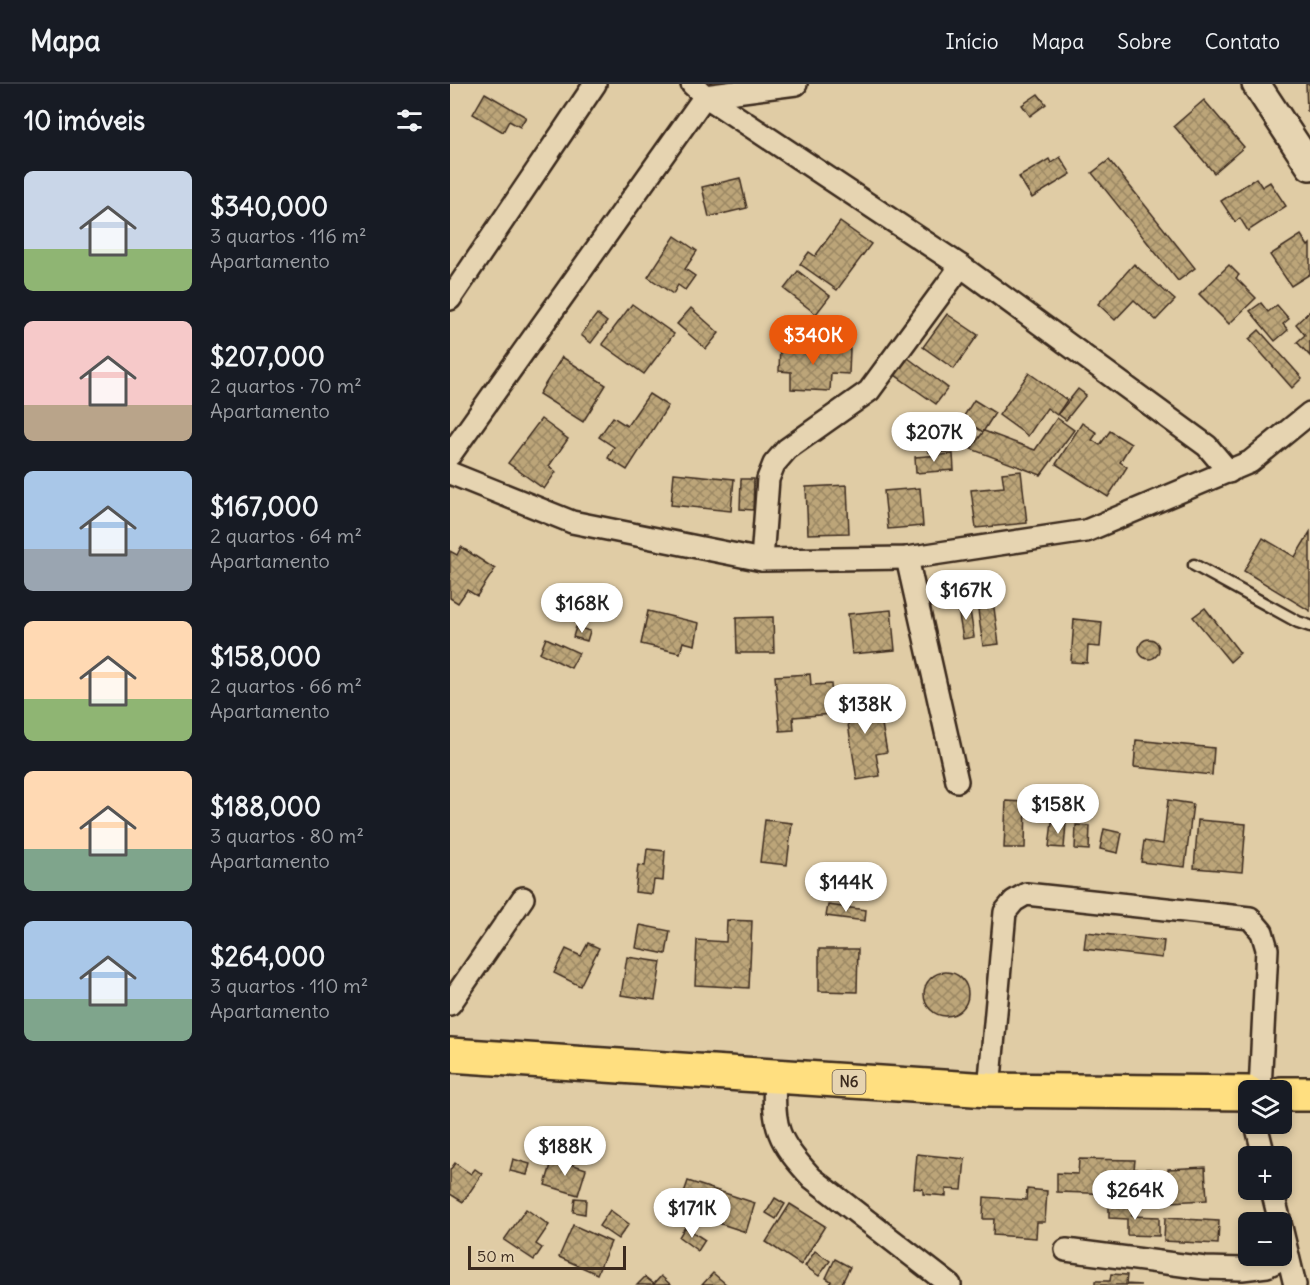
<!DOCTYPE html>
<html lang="pt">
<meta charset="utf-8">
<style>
body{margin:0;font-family:Delius,sans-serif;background:#20242c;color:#f1f3f6;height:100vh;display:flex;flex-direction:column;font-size:22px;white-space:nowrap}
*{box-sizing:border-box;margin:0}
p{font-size:20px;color:#9ea1a6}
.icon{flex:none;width:33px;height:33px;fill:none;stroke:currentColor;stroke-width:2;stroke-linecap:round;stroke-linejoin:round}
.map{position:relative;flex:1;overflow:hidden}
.panel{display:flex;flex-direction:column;background:#171b24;width:450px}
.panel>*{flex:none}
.fabs{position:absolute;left:788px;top:996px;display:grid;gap:12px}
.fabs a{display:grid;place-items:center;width:54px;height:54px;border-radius:9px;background:#171b24;box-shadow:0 3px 9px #0003;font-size:30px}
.scale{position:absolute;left:18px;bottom:15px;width:158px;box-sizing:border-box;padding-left:6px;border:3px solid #3b2a1e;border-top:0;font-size:16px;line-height:21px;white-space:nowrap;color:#3b2a1e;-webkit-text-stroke:4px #e6d4b1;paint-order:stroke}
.price{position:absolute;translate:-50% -51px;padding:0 14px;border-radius:21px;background:#fff;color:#222;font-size:20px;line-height:39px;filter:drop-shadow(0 2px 3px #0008)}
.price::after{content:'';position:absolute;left:50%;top:36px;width:18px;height:14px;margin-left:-9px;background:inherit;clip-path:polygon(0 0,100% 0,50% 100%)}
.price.active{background:#ea580c;color:#fff}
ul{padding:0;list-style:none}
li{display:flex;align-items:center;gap:18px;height:150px;padding:0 24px}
li span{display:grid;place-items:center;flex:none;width:168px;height:120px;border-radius:9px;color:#555}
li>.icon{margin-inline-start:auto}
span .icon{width:72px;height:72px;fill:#fffc;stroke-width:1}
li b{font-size:26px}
h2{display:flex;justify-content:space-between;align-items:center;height:72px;padding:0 24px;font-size:26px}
header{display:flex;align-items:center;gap:36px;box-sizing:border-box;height:84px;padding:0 30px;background:#171b24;border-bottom:2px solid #363941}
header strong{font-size:28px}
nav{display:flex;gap:33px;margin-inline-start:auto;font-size:21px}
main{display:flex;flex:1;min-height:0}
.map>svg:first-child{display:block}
.building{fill:url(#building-cross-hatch);stroke:#3b2a1e;stroke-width:1.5}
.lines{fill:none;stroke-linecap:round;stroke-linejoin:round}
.service-casing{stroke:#3b2a1e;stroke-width:15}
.minor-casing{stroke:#3b2a1e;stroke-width:26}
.tertiary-casing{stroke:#3b2a1e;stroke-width:32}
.trunk-casing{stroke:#3b2a1e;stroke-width:38}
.service{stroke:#e6d4b1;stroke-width:10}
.minor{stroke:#e6d4b1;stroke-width:21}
.tertiary{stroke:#e6d4b1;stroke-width:27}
.trunk{stroke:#ffdf80;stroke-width:33}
.labels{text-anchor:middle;stroke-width:4.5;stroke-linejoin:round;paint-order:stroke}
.shield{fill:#e6d4b1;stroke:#6e5d4a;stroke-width:1.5}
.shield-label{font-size:15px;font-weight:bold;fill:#3b2a1e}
</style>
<header>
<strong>Mapa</strong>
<nav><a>Início</a><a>Mapa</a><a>Sobre</a><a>Contato</a></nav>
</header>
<main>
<section class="panel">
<h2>10 imóveis<svg class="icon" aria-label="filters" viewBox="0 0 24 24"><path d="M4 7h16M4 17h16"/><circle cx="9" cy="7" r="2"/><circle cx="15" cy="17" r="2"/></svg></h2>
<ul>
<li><span style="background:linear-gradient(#c9d6e8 65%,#8fb573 0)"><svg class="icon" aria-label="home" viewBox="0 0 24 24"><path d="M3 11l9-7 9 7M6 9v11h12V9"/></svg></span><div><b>$340,000</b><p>3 quartos · 116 m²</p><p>Apartamento</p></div></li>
<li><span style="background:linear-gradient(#f6c9c9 70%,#b9a48a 0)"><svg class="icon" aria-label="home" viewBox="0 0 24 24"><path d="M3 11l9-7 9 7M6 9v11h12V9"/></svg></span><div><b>$207,000</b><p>2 quartos · 70 m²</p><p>Apartamento</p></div></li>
<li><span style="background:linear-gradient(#a9c7e8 65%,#9aa5b1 0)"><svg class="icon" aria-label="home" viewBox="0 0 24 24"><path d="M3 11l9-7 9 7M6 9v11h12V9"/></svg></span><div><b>$167,000</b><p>2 quartos · 64 m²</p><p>Apartamento</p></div></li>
<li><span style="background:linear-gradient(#ffd9b3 65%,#8fb573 0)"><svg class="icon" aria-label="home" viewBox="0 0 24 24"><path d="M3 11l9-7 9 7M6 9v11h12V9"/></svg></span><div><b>$158,000</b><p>2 quartos · 66 m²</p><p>Apartamento</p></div></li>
<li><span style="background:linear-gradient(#ffd9b3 65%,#7fa58c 0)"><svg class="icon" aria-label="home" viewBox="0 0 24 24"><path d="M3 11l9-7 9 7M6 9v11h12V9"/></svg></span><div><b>$188,000</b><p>3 quartos · 80 m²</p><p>Apartamento</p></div></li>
<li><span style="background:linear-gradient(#a9c7e8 65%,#7fa58c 0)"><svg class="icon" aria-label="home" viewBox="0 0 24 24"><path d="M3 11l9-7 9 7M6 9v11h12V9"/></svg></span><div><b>$264,000</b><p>3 quartos · 110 m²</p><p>Apartamento</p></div></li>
</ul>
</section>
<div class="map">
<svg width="860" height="1201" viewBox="0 0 860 1201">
<defs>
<pattern id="building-cross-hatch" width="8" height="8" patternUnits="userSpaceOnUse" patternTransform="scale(1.5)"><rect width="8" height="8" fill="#bca579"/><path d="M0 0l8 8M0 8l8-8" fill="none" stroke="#9a8763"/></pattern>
</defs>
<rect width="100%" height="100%" fill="#e0cca5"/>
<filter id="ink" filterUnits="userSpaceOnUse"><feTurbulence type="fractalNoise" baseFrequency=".0167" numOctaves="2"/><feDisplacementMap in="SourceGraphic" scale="12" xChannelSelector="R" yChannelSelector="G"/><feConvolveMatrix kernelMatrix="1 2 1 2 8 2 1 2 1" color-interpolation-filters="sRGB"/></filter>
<g filter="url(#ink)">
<g class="building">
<path d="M856,0h4v27h-3z"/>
<path d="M35,9l41,24 -6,10 -11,-6 -6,11 -30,-18z"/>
<path d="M588,10l8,10 -16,12 -8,-11z"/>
<path d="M754,16l40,47 -30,26 -40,-47z"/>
<path d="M610,73l11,17 -39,24 -13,-21 30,-18 2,4z"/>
<path d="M659,76l86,108 -17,13 -86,-108z"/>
<path d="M290,94l7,30 -38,9 -7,-30z"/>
<path d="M806,94l6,9 8,-5 16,24 -38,25 -8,-13 -5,4 -14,-21z"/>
<path d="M390,138l31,22 -34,46 -37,-26 9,-12 6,4z"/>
<path d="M851,151l7,11 2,-2v30l-19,12 -21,-31z"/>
<path d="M225,152l22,15 -12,18 10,7 -10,14 -7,-5 -5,9 -25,-17z"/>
<path d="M684,180l41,36 -19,20 -22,-20 -19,20 -17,-16z"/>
<path d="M779,181l10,10 -3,3 20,20 -27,26 -30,-30z"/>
<path d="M348,187l32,25 -14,18 -32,-25z"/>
<path d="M811,219l7,9 9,-7 12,14 -6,5 5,6 -13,11 -25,-30z"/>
<path d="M182,220l42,30 -30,40 -42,-30z"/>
<path d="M241,224l28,25 -13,16 -29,-25z"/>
<path d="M860,227v45l-13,-14 8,-7 -9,-11z"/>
<path d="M147,230l10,8 -16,21 -10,-8z"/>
<path d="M497,230l31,21 -24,34 -31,-22z"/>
<path d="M809,246l43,48 -10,10 -43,-49z"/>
<path d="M330,261l70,4 -1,25 -18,-1 -1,18 -39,-2v-17l-12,-1z"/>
<path d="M112,273l44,28 -23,37 -44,-28z"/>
<path d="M458,274l40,30 -12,16 -41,-29z"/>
<path d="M579,289l38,27 -10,15 -10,-7 -19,28 -29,-21z"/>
<path d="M628,305l8,6 -20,25 -8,-6z"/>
<path d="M199,310l19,12 -41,64 -19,-12 6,-11 -15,-10 14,-20 14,9z"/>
<path d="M524,316l21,13 -12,19 -21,-13z"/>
<path d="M607,334l17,12 -33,45 -70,-26 13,-18 51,19z"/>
<path d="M91,335l27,20 -19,27 7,6 -12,17 -36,-26z"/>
<path d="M632,339l15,10 -5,7 8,5 10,-14 21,13 -11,18 7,5 -19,30 -52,-33z"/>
<path d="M478,356l21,1v11h-21z"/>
<path d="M503,370l1,16 -38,3 -1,-16z"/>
<path d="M571,387l6,52 -51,5 -5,-38 33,-3 -2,-14z"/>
<path d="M224,389l60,6 -3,32 -60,-6z"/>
<path d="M291,395h13l-1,31 -13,-1z"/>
<path d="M397,401l2,48 -41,1 -2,-47z"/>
<path d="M470,404l3,38 -35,3 -4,-38z"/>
<path d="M860,448v79l-66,-40 19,-33 32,19z"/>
<path d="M11,463l34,22 -18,27 -10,-6 -9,13 -8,-5v-47l7,4z"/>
<path d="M112,504l12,1 -2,16 -12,-1z"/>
<path d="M543,517l6,43 -16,2 -6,-43z"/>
<path d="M519,519l5,34 -11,2 -6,-35z"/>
<path d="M755,524l35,45 -10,9 -37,-45z"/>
<path d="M441,526l4,40 -43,4 -4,-40z"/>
<path d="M198,527l51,12 -4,22 -12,-3 -3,11 -39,-9z"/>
<path d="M323,533l1,36h-37l-1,-35z"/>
<path d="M624,535l28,3 -2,25 -12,-1 -1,17 -16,-1z"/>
<path d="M126,543l14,4 -3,10 -14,-4z"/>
<path d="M96,554l33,15 -8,15 -31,-15z"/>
<circle cx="699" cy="565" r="10"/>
<path d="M360,590l1,11 20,-1 3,30 -41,3 1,13 -14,1 -5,-55z"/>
<path d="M408,607l2,14 18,-3 9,50 -11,2 4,22 -23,4 -14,-87z"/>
<path d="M686,656l78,8 -2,27 -78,-8z"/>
<path d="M718,716l25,4 -8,63 -44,-5 3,-21 19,3z"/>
<path d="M556,717l20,1 -1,46h-21z"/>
<path d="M315,736l27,3 -5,42 -27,-3z"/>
<path d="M748,736l48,4 -4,48 -48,-4z"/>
<path d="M602,738l14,1 -2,25 -15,-1z"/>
<path d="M626,741l14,1 -1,24 -14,-1z"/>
<path d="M654,745l18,4 -4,20 -18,-4z"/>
<path d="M197,765l18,2 -2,30 -9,-1 -2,14 -17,-2 3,-27 7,1z"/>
<path d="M378,821l38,5 -1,11 -39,-5z"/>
<path d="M277,836l25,1 -3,67 -54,-3 2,-45 29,2z"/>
<path d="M190,841l30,6 -4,23 -30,-6z"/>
<path d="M636,848l78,9 -2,17 -78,-9z"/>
<path d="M138,859l11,5 -19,38 -26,-13 12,-24 15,7z"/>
<path d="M369,865h39l-1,43 -38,-1z"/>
<path d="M177,873l34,5 -6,38 -34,-5z"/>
<circle cx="496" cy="910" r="22"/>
<path d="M101,1045l14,2 -2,13 -13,-2z"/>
<path d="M467,1070l48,5 -3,31 -16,-1v7l-23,-2v-5l-9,-1z"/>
<path d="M103,1074l33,11 -8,26 -33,-10z"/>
<path d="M63,1075l17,5 -3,11 -17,-4z"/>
<path d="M629,1075l56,1 -1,9h17l-1,26 -93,-3v-19l21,1z"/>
<path d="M5,1079l16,11 4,-5 7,5 -19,28 -13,-8v-24z"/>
<path d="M755,1083l2,33 -37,2 -2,-33z"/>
<path d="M238,1097l67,22 -9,29 -68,-22z"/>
<path d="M577,1105l20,2 -2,31h-8l-1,16 -43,-3 1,-16h-11l1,-22 42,3z"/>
<path d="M125,1114l11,1 -1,15 -12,-2z"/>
<path d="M325,1114l10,6 -9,15 -10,-6z"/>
<path d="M340,1120l35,22 -24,39 -35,-23z"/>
<path d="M659,1120l23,1v11l27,1v19l-32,-1v-16l-18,-1z"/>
<path d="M76,1125l23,16 -13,19 6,4 -8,12 -30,-20z"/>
<path d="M160,1126l19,14 -11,15 -19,-13z"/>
<path d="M715,1134l54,3 -1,23 -54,-3z"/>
<path d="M123,1141l38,17 -14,32 -38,-17z"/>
<path d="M235,1143l20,13 -7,11 -19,-14z"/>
<path d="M365,1167l15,10 -11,15 -14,-10z"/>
<path d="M385,1175l15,8 -9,18h-11l1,-4 -5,-3z"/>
<path d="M263,1189l14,12h-25z"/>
<path d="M661,1190l16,1 -1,9 15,1h-46v-4h15z"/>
<path d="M211,1192l10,9h-34l8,-8 9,7z"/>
</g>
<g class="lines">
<defs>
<path id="service" d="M744,481l104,57 12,4"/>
<g id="minor">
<path d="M242,0l13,12 91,-12"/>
<path d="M0,215l145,-215"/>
<path d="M0,371l255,-359 256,170 246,180 22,26"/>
<path d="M0,389l122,49 190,38 145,-2 179,-27 164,-69 60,-49"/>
<path d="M457,474l50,223"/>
<path d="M312,476l6,-81 6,-15 13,-15 82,-58 92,-125"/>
<path d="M0,920l73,-106"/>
<path d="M325,993c-3,51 3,64 37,101l138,107"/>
<path d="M539,1006l16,-178 9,-11 12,-7 224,24 12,14 5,17 -7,141"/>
<path d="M806,1040l8,32"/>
<path d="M822,1106l8,32"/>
<path d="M831,1143l14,58"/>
<path d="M616,1166l139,18 37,1 25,-3 21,-10"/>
</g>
<path id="tertiary" d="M806,0l54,82"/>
<g id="trunk">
<path d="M0,971l539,35 259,3"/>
<path d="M831,1010h29"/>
</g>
</defs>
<use href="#service" class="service-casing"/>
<use href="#minor" class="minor-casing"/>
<use href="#tertiary" class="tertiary-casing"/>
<use href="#trunk" class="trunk-casing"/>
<use href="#service" class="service"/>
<use href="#minor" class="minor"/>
<use href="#tertiary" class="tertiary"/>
<use href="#trunk" class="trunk"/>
</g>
</g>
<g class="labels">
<rect class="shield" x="382.5" y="986" width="33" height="24" rx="4.5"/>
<g class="shield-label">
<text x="399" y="1003">N6</text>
</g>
</g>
</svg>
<div class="fabs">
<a><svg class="icon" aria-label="layers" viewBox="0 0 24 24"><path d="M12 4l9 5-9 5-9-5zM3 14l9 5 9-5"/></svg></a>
<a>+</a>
<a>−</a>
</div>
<div class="scale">50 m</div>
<b class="price active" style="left:363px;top:282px">$340K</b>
<b class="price" style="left:484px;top:379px">$207K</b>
<b class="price" style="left:516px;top:537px">$167K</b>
<b class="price" style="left:132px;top:550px">$168K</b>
<b class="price" style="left:415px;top:651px">$138K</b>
<b class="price" style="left:608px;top:751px">$158K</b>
<b class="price" style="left:396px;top:829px">$144K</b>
<b class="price" style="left:115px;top:1093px">$188K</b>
<b class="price" style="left:685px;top:1137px">$264K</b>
<b class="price" style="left:242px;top:1155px">$171K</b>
</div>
</main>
